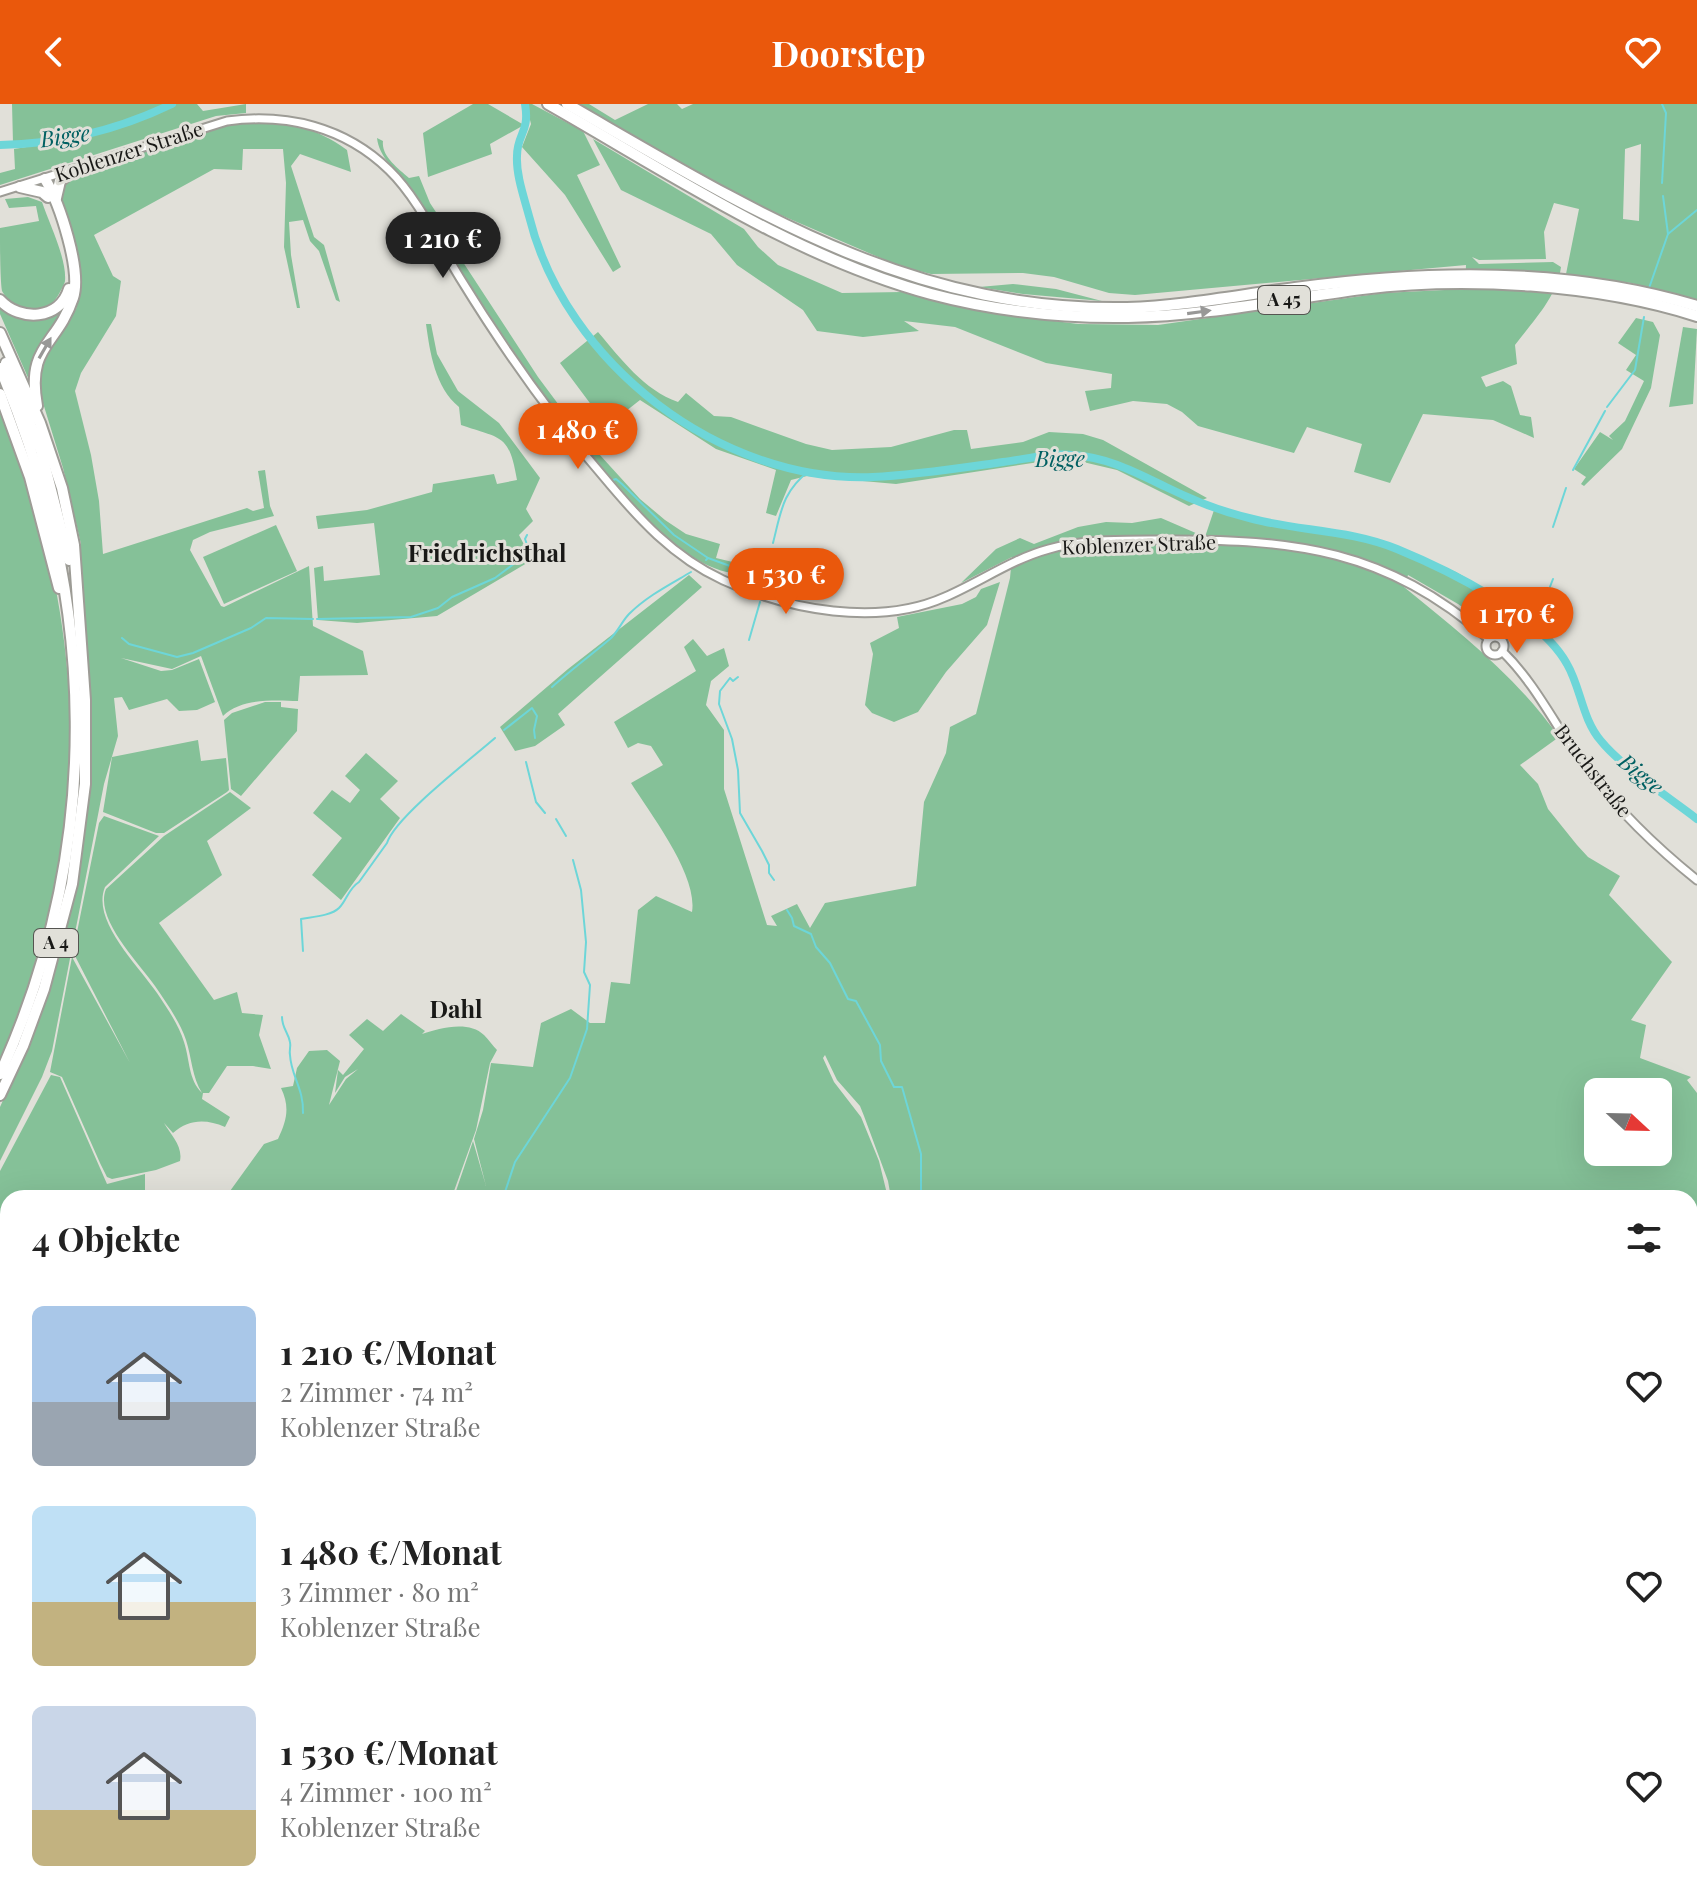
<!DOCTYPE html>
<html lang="de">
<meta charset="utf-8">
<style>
body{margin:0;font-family:"Playfair Display",serif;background:#f6f6f6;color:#222;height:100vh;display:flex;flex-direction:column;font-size:30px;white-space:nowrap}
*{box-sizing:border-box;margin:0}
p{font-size:26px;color:#767676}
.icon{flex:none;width:44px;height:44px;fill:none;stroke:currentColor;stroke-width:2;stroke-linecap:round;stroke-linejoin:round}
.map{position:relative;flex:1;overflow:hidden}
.panel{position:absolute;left:0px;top:1086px;width:1698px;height:714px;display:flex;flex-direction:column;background:#fff;border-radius:24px 24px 0 0;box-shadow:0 8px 32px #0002}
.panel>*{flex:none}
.needle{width:52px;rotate:112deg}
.controls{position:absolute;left:1584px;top:974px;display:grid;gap:16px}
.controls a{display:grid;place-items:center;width:88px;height:88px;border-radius:12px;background:#fff;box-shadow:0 8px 32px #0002;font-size:40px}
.price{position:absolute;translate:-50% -68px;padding:0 18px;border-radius:28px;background:#ea580c;color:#fff;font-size:26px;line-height:52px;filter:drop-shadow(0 2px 4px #0008)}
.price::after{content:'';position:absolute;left:50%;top:48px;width:24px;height:18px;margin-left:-12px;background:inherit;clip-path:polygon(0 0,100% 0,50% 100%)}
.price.on{background:#222;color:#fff}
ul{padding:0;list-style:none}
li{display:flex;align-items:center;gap:24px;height:200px;padding:0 32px}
li span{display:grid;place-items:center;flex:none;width:224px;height:160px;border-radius:12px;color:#555}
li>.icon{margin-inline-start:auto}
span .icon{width:96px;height:96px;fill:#fffc;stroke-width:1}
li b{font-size:34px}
h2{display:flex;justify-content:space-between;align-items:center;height:96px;padding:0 32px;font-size:34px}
header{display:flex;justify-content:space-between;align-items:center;height:104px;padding:0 32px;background:#ea580c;color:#fff;font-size:36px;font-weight:700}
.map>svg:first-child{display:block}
.green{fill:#85c198;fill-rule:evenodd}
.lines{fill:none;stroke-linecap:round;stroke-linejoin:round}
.stream{stroke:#6dd6d8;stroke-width:2}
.river{stroke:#6dd6d8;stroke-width:8}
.secondary-casing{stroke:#9d9c96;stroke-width:11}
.highway-casing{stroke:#9d9c96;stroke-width:14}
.secondary{stroke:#fff;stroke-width:7}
.highway{stroke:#fff;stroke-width:10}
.oneway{fill:#989897}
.labels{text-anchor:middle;stroke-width:6;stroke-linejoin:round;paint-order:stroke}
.shield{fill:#e1e0d9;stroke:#555551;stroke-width:2}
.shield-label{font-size:18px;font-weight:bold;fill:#191917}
.street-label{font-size:20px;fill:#191917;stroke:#e1e0d9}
.water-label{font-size:22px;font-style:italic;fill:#006062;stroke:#e1e0d9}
.quarter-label{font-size:24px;font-weight:bold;fill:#191917;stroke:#e1e0d9}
</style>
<header><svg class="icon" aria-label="back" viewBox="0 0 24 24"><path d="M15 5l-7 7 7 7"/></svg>Doorstep<svg class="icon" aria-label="heart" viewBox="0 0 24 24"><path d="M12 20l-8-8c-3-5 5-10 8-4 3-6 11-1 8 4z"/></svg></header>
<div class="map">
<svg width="1697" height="1799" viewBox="0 0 1697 1799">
<rect width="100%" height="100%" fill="#e1e0d9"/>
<g class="green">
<path d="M12,0h185l6,7 43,-7v9l-30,3 -216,69v-12l15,-4 -1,-20 31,-5 -2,-4 -30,3z"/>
<path d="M473,0h15l36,21 -34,19 2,10 -64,23 -5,-44z"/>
<path d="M526,0h6l51,27 17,34 -23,10 44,92 -8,5 -48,-77 -43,-48 9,-23z"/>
<path d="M577,0h12l26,16 33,-16h29l5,5 11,-5h1004v197l-66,-18 -65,-9 13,-65 -25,-6 -10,29 2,27 -67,1 -7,-3 7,7 74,-2 8,5c-4,30 -28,54 -46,78l2,19 -36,13 5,10 17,-6 8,5 9,29 11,2 3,21 -41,-18 -70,-6 -33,69 -36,-11 8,-28 -55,-17 -13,26 -96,-27 -16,-14 -15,-8 -34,-3 -43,10 -5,-20 26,-3 1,-14 -66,-11 -91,-36 -51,-6 15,10 -56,6 -46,-6 -14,-21 -66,-45 -26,-31 -90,-44 -28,-51 151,90 14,18 20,18 64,28 60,-1 91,21 85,11 80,1 225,-32 82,-4 1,-24 -331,30 -26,-2 -55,-16 -31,-4 -92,1 -32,-8 -144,-62zM1641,40l-2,77 -16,-2 2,-70z"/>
<path d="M245,18c42,0 67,3 102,28l4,22 -51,-18 -9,12 23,71 10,8 16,57 -4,-2 -17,-49 -9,-10 -7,-21 -14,2 2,33 9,53h-3l-13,-61 2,-64 -3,-34h-40l-1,21 -28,-1 -120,66 19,41 8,5 -5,35 -35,57 -6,18 16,64 8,46 4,53 144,-46 6,3 11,-3 -6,-37 7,-1 5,36 4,10 -64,16 -17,8 -3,10 31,56 3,1 85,-41 4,60 50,25 5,24 -68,1 -2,25c-23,-1 -57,-3 -75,15l-22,-60 -29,13 -51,-11 40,13 11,-1 27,-11 16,43 -18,8 -18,1 -12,-12 -38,11 -7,-13 -8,1 4,38 -14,48 -52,267 -10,26 -42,84v-54l39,-86 14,-44 27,-120 11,-95 -1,-75 -11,-118 2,-25 -18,-76 -24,-78 2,-17 6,-19 29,-45 4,-18v-23l-19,-60 -1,-13 5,-13 13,-7c55,-20 110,-43 167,-53z"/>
<path d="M377,34l6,3c-2,15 15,27 26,37l10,-2 11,27 33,50 -4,3 79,121 41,55 61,67 25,21 21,14 34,10 -4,14 29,7 -4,8c-95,6 -264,-278 -312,-353 -8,-12 -15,-25 -23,-36 -11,-15 -27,-27 -29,-46z"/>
<path d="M28,93l14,5c7,21 25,57 23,79 0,2 -4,9 -5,11 -14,28 -44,25 -58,-1 -2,-12 -2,-48 -2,-63l39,-7 -3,-15 -27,2 -4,-9z"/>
<path d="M1013,180l43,5 46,12 -79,-7 -44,-7z"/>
<path d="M68,198l-35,61 -4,17 -29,-66v-7c27,20 43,14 68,-5z"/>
<path d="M1636,214l17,4 7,13 -9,53 -29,61 -38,37 -3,-2 5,-7 -12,-8 26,-37 13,8 -4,-4 16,-15 19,-40 -18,-11 10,-15 -18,-12z"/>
<path d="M426,220h5l6,30 21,37 41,32 41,55 -14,31 7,12 -14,14 13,25 -95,56 -80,7 -39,-3 -4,-52 9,-2 1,15 56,-6 -6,-52 -56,6 -2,-13 51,-6 65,-18 1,-8 61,-10 3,10 20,-4c-8,-46 -15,-41 -56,-55l-2,-18c-24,-20 -29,-54 -33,-83z"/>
<path d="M1683,223l14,2 -4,75 -24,3z"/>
<path d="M598,228c23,27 46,58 80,70l8,-9 28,23 17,1 75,27 26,6 59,-3 63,-17h13l4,19 52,-7 26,-10 34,2 20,6 104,58 -18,8 -72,-36 -34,-8h-44l-143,22 -89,-8 -16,4 -15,36 -10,-3 10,-43 -60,-21 -76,-49 -33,26 -47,-63z"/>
<path d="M0,308c56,123 78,262 69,396 -3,40 -13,81 -23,120 -5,19 -8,40 -15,58 -9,27 -21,53 -31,80z"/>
<path d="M1214,406l183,36 59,26 55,32 -23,22 -30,-22 -50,-29 -4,12c56,46 112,89 155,150l-39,28 18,19 10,25 29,36 11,12 32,19 -11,19 63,67 -41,58 15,5 -6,33 51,19 -4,3 10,13v203l-7,4v-102h-799l-3,-17 -24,-65 -4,-10 -23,-26 -12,-25 -2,3 11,24 27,35 18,44 9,37h-432v-7l17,-50 13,45 -12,-47 9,-29 8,-47 42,4 8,-44 30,-14 19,14h15l6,-41 19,2 8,-74 18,-14 36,16c6,-37 -41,-97 -61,-129l32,-18 -12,-19 -13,-3 -10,5 -14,-26 82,-51 -12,-24 9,-8 14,17 17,-8 5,18 -18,15 -5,24 18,25v59l43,136 10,1 -6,-10 26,-12 13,24 15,-25 91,-17 8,-84 22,-49 4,-26 26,-13 34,-136 2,-21 -51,26 35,-34 24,-11 14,6 44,-17 28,-5 26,1 29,-5 44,19zM1598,988h60v60h-60z"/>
<path d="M276,421l21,46 -73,33 -21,-47z"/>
<path d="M689,471l13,12 -144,127 7,11 -30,21 -20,5 -15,-24 68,-58z"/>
<path d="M1000,478l-13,43 -41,47 -28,40 -24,10 -22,-9 -7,-8 8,-51 -3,-11 29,-15 -2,-11 65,-13 14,-7 5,-8z"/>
<path d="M265,598h16v5l17,2 -1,22 -56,65 -10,-7 -7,-69 8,-7z"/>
<path d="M198,636l3,21 25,-3 3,32 -2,2 -63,41h-8l-53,-21 9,-55z"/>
<path d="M366,649l32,28 -18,18 20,19 -59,82 -29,-25 30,-37 -29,-25 19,-23 18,13 10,-13 -15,-14z"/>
<path d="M230,688l21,16 -44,33 15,34 -63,48 55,77 23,-8 5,21 21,2 -4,20 12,34 -18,-3h-26l-18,27h-6l-1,6 28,18 -5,10c-19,-8 -36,-8 -52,6l-9,-10c7,12 19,23 16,38l-24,9 -44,9 -5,-2 -7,-14 -38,-86 -12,-5 22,-115 58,106 -57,-111 26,-129 5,-7 55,20 -54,51c-14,34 34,79 52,106 10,15 22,32 27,49 6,18 4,37 18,51 -10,-16 -10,-34 -16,-53 -6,-18 -20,-38 -31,-54 -17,-24 -61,-68 -49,-97l58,-53z"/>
<path d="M401,910l24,17 -3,3c17,-6 47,-14 62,1 5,5 8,10 13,15l-7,13 -14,67 -22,61v7h-229l39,-54 14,-5c9,-19 12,-32 3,-51l12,-2 4,-18 12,-17 18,-1 13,11 -11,44 17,-26 12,-10 -13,8 -10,16 3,-23 5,5 21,-26 -15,-14 18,-16 16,12z"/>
<path d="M51,971l9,2 47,107 38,-10v24h-137v698h409l3,7h-420v-732z"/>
<path d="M1690,1608h7v125l-7,2z"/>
<path d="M509,1792h1086l-7,7h-1079z"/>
</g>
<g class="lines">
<g class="stream">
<path d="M1662,79l4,-70 -4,-9"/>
<path d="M1668,130l29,-24"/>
<path d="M1648,187l20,-57 -5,-38"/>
<path d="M1607,303l28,-37 9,-53"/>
<path d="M1573,366l32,-59"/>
<path d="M613,376l3,-1 6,5 52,51 34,23"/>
<path d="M1553,423l13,-39"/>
<path d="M773,439c8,-31 9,-51 36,-72"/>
<path d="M706,456l2,-2 22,8h14"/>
<path d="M765,483l9,-35"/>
<path d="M317,515l94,-2 27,-9 14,-11 43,-19 32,-24 2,-4 -4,-11 2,-4"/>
<path d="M1534,524l19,-49"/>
<path d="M122,534l7,6 48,13 16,-4 58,-25 15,-10 47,1"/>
<path d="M749,536l11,-38"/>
<path d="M738,573l-5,4 -3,-3 -10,13 -1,13 13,35 6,31 2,43 22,38 7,14v8l5,7"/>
<path d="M552,583c19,-17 39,-32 58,-48 8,-7 12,-18 19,-25 18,-18 40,-29 62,-42"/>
<path d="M504,626l28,-22 5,8 -3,14 1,8"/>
<path d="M526,658l10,40 9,11"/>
<path d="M556,715l10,17"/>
<path d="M787,806l5,8 2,8 17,8 5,13 14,16 18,36 8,2 24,44 1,16 13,26h8l19,67v44"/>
<path d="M303,847l-2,-32c10,-2 30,-3 38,-11 8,-8 9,-19 20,-26l28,-39c8,-26 84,-84 108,-105"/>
<path d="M282,913c0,11 6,15 8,25 1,4 -1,9 0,13 1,21 14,34 13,58"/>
<path d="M503,1094l12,-36 55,-84 17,-49 3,-44 -6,-13 2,-30 -5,-52 -8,-30"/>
<path d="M0,1239l8,9"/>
<path d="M443,1792l2,7"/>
<path d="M1614,1792l9,7"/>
<path d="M1633,1799l13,-7"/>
</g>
<g class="river">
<path d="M525,0c5,29 -8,29 -8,52 -1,19 7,41 12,60 36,147 191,267 344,261 43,-2 87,-9 130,-15 23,-3 46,-9 69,-7 35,2 63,17 94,32 28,14 57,25 87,32 47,12 98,11 144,30 51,21 143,66 170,115 14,24 15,55 34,77 21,26 69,57 96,78"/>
<path d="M0,41c60,-1 118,-15 172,-41"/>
</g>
<defs>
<g id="secondary">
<path d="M0,88l227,-71c60,-8 118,6 162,49 29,28 50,74 71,108 43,70 89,136 143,198 35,42 70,81 120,104 65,30 155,47 222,17 35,-15 67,-38 104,-48 35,-10 77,-9 114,-9 133,-1 222,9 326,99"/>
<circle cx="1495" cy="542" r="9"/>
<path d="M1502,547c36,35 56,81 86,120 32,41 69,77 109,109"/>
</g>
<g id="highway">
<path d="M548,0c123,70 244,152 383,190 64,17 131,24 197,23 79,-1 156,-18 234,-28 104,-13 235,-5 335,27"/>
<path d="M567,0c181,104 343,208 560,204 57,-2 113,-13 168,-20 133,-18 272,-21 402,18"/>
<path d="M20,83l22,5 6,5"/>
<path d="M56,94l4,-17 12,-10"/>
<path d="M0,196c20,22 60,20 69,-11"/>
<path d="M0,229l40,90 22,65 12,57 11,155v84l-13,100 -28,105 -21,57 -23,49"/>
<path d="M6,259l35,88 28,109"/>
<path d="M0,264c98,231 104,477 0,706"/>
<path d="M0,290l30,83 29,111"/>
<path d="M37,302c-11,-61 20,-60 36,-108 9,-27 -13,-94 -28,-119"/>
</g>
</defs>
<use href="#secondary" class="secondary-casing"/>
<use href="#highway" class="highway-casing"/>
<use href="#secondary" class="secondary"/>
<use href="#highway" class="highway"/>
</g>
<defs><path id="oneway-solid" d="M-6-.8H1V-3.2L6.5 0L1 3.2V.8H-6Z" transform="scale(2)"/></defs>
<g class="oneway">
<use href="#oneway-solid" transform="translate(1199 208) rotate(-8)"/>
<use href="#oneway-solid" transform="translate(45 244) rotate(-60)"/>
</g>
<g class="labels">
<g class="shield">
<rect x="1258" y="182" width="52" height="28" rx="6"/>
<rect x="34" y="825" width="44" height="28" rx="6"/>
</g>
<g class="shield-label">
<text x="1284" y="202">A 45</text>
<text x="56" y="845">A 4</text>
</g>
<g class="street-label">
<text transform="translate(129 48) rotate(-18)" y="7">Koblenzer Straße</text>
<text transform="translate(1139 441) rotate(-2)" y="7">Koblenzer Straße</text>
<text transform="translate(1593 667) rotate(52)" y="7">Bruchstraße</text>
</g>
<g class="water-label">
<text transform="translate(65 32) rotate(-8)" y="8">Bigge</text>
<text x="1060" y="363">Bigge</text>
<text transform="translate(1641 670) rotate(39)" y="8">Bigge</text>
</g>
<g class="quarter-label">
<text x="487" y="458">Friedrichsthal</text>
<text x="456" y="914">Dahl</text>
</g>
</g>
</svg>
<div class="controls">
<a><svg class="needle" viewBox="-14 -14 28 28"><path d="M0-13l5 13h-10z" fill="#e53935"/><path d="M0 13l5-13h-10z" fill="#767676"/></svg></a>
</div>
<b class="price on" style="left:443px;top:176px">1 210 €</b>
<b class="price" style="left:578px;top:367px">1 480 €</b>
<b class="price" style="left:786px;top:512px">1 530 €</b>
<b class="price" style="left:1517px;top:551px">1 170 €</b>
<section class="panel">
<h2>4 Objekte<svg class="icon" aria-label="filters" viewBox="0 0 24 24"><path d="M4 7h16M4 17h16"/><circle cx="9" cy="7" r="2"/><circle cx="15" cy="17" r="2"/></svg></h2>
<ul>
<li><span style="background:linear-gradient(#a9c7e8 60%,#9aa5b1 0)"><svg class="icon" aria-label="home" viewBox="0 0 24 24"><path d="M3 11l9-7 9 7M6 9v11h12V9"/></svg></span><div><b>1 210 €/Monat</b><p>2 Zimmer · 74 m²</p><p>Koblenzer Straße</p></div><svg class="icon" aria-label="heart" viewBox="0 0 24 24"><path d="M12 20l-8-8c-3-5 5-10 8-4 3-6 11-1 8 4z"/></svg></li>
<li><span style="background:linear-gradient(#bfe0f5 60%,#c2b280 0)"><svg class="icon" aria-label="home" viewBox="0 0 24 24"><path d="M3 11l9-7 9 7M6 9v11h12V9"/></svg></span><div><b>1 480 €/Monat</b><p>3 Zimmer · 80 m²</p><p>Koblenzer Straße</p></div><svg class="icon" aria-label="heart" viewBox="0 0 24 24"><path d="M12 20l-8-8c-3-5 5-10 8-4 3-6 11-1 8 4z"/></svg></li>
<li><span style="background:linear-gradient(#c9d6e8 65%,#c2b280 0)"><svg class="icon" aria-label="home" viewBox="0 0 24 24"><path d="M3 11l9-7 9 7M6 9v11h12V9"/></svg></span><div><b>1 530 €/Monat</b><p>4 Zimmer · 100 m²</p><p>Koblenzer Straße</p></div><svg class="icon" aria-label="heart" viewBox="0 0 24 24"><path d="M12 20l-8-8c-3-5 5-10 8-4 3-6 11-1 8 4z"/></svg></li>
</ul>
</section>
</div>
